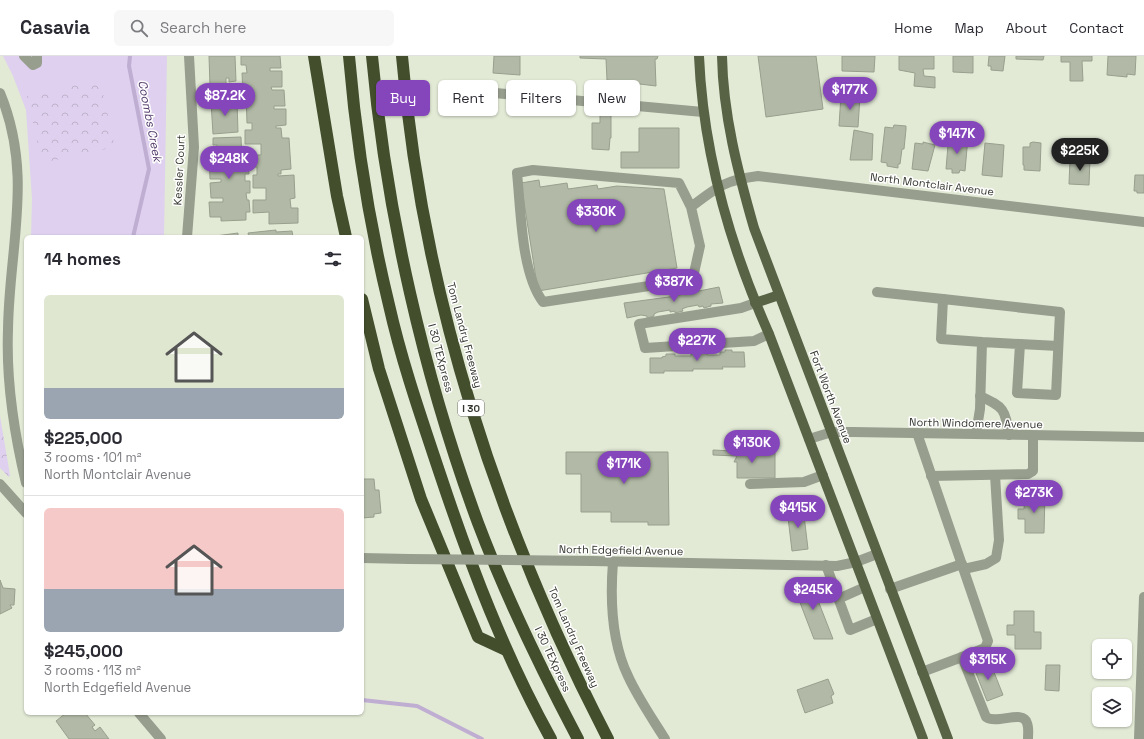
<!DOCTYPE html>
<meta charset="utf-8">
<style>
body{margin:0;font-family:"Space Grotesk",sans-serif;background:#f7f7f7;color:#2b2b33;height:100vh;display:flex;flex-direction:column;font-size:15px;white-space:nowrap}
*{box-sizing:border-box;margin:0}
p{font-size:13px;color:#7c7c81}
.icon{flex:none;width:22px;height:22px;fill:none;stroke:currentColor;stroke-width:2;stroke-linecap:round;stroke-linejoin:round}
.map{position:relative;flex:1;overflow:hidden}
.side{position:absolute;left:24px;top:179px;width:340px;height:480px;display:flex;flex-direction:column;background:#fff;border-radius:6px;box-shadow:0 1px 3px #0004}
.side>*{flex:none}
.hud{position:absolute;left:376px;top:24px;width:380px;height:36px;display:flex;gap:8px}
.buttons{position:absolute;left:1092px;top:583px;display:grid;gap:8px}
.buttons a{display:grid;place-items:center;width:40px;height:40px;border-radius:6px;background:#fff;box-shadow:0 1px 3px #0004;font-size:20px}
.price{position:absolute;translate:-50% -34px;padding:0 9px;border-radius:14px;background:#8646bb;color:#fff;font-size:13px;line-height:26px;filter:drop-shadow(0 1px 2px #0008)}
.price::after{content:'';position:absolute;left:50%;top:24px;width:12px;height:9px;margin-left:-6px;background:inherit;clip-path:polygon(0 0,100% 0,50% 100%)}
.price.selected{background:#222;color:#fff}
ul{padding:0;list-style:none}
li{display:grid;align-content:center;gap:8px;height:212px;padding:0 20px}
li+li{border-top:1px solid #e1e1e2}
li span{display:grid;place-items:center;height:124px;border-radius:6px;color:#555}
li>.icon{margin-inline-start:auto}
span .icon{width:72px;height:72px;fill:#fffc;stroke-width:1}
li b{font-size:17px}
h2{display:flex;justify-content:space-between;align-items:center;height:48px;padding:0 20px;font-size:17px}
.pill{padding:0 14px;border-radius:6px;background:#fff;box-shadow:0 1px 3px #0004;font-size:14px;line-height:36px}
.pill.selected{background:#8646bb;color:#fff}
header{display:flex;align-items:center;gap:24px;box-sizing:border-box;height:56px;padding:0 20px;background:#fff;border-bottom:1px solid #e1e1e2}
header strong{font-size:19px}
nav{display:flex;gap:22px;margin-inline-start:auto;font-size:14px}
.search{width:280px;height:36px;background:#f7f7f7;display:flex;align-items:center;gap:10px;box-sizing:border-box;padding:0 14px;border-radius:6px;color:#7c7c81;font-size:15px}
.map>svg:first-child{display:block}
.grass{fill:#ded0ee}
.park{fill:url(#park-crowns)}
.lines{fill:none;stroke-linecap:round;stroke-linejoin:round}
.stream{stroke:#bfaed2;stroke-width:4}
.building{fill:#b2baa7;stroke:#989f8d}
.minor{stroke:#989e8e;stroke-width:10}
.major{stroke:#586346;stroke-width:10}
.highway{stroke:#424e2c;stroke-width:12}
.minor-bridge{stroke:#989e8e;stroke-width:10}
.labels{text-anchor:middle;stroke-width:3;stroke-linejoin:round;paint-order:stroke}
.shield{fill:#fff;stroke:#70726d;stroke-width:1}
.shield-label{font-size:10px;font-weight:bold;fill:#33362e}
.street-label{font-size:11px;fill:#33362e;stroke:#fff}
.water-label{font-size:12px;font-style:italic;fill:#543b6c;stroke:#fff}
</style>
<header>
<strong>Casavia</strong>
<div class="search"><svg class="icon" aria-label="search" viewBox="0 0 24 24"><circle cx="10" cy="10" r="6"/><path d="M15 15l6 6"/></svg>Search here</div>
<nav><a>Home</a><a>Map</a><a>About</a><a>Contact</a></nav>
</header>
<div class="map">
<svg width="1144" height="683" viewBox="0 0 1144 683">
<defs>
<pattern id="park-crowns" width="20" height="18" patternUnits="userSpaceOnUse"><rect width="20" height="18" fill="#ded0ee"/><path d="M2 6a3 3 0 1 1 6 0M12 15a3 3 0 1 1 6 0" fill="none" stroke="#bfb3cc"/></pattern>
</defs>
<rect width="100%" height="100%" fill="#e2ead6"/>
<path class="grass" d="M3,0h164l-3,181h-133l1,-38 -6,-89 -13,-34z"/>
<g class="park">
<path d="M100,24l15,67 -73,16 -15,-67z"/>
<path d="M0,360l10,59 -1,2 -9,-9z"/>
</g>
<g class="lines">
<g class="stream">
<path d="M130,0l-1,10 20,103 -16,68"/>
<path d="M362,644l55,6 65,33"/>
</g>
</g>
<g class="building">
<path d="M209,0h26l1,25 -7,1v-4h-3v8h-16z"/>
<path d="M241,0h39l1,12h-11v3h12v16h-11l1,3h12l1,16h-11v3h12v16l-10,1v2h5l1,10h7l2,31 -10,1v4h-3v2l16,-1 1,23 -5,1 1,9h7v15l-29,1v-12l-16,1v-13h13v-12h-13v-13h4v-8h-4l-1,-12h9v-11h-16v-14h7v-7h-5l-1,-28h-3l-1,-22h5l-1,-8h-5z"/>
<path d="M494,0h26v19l-27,-2z"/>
<path d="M580,0h78l-1,3h-2l1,27 -49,-6 -1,-21 -26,-1z"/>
<path d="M758,0h58l7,53 -57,8z"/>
<path d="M842,0h33l-1,16 -32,-1z"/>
<path d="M899,0h35v13h-11l1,7 11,1v11l-21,-2 1,-13 -16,-3z"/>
<path d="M953,0h20v17l-20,-1z"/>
<path d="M989,0h16l-2,15 -12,-1v-4h-3z"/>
<path d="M1016,0h28l-1,4 -27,-1z"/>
<path d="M1061,0h31v5h-10l1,20h-13v-19h-9z"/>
<path d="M1108,0h28l-1,19 -8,-1v3l-20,-2z"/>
<path d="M841,39l19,1 -2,31 -19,-1z"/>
<path d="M237,45l1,31 -25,2 -2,-32z"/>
<path d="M600,58l11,1v23h-1l-1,12 -17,-1v-26h8z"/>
<path d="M894,69l12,1v3l-2,20h-2l-2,15h-2v4l-11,-2v-3l-6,-1 4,-35 8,1z"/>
<path d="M639,72h40v40h-58v-16h18z"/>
<path d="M854,74l19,4 -1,26h-22z"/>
<path d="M960,80l8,1 -3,34 -5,-1 -1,3h-7v-4h-6l2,-24h5l1,-4h5z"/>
<path d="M241,81l1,25h6l1,12h-4v7h5v12h-4l1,7h2l1,12h-4v8l-25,1v-4h-11l-1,-15h14v-4h-12l-1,-15 11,-1v-3h-11l-1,-30 8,-1v-3h-4v-7z"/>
<path d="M923,86l12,3 -7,26 -16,-2 3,-26 8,1z"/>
<path d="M1033,86l8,1 -1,28 -16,-1v-5h-1v-18h7v-4z"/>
<path d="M985,87l19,2 -2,32 -20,-2z"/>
<path d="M1070,103h20l-1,26 -20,-1z"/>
<path d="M1135,119h9v18h-7v-2h-3z"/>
<path d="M539,124l1,7 27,-4 1,6 29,-4 1,4 19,-3 47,3 13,79 -139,23 -17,-108z"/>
<path d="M276,174v2l16,-1 1,6h-44l-1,-4z"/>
<path d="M238,177v4h-30z"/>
<path d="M719,231l4,16 -12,1v2l-7,2 -1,-2 -4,1 -1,-2 -11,2 -5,2 1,2 -8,2v-2l-5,1v-2l-12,2 -4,2v2l-7,2v-2l-6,-1 -14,3 -3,-15 45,-6z"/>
<path d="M725,294h7v2h12l1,15h-23l1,2h-30v2h-29v2h-14v-15h12v-1l4,-1v-2h9v2h16v-2h5v-2h8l4,3h12v-3h5z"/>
<path d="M713,394l62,3v25h-38v-16h-3l3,-6 -24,-1z"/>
<path d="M566,396h102l1,73h-21v-3h-37v-10h-30v-38h-15z"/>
<path d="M362,423h12l1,11h4l2,23 -7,1v3l-12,1z"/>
<path d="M1025,439h20l-1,38h-19v-14h-7v-10h6z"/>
<path d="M803,451l5,42 -16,2 -5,-42z"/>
<path d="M0,524l3,8 12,1 -1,16h-4l2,3 -12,6z"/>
<path d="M810,524l23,59h-19l-20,-52z"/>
<path d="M1014,555h20v21h7v17h-26v-14h-8v-10h7z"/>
<path d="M984,605l6,1 13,33 -16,6 -13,-33 3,-4z"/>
<path d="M1046,609h14l-1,26 -14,-1z"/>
<path d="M828,623l6,15 -3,2 2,7 -28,10 -8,-23z"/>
<path d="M66,657h19l10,12 -3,2 3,4 5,-4 9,12h-40l-13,-18z"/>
</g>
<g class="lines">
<g class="minor">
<path d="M24,0l9,9 4,-2v-7"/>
<path d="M484,36l219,20"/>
<path d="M0,37c34,82 9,153 8,237 -2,52 6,103 18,153"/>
<path d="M691,151l9,39 -6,27 -12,8 -139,21c-22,-29 -22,-92 -26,-129l16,-3 146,13 12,24c26,-20 34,-27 67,-31l386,46"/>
<path d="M187,181l7,-90 -5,-91"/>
<path d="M877,236l66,7"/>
<path d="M755,247l-14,5 -102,16 6,24 109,-7 15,-7"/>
<path d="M1020,288l38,2"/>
<path d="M980,340c24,11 25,13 29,39"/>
<path d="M917,377l71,208 -3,7 -23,9 24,60c11,8 37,-8 41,6 2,5 1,11 1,16"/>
<path d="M976,378l4,-25 2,-67 -41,-3 2,-40 117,13 -4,83 -39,-2 3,-49 -38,-2"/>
<path d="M809,383l23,-7h21l291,5"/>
<path d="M931,420l97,-2 5,-3v-35"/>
<path d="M0,428l26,29"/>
<path d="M750,428l54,-2 19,-7"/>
<path d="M362,502l47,1"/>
<path d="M592,505l245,5 19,-4 21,-8"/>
<path d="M613,506c-3,38 -2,79 15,114 10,22 24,42 37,63"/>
<path d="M826,509l24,65 27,-11"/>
<path d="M964,513l22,-5 10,-6 3,-18 -4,-65"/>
<path d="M890,533l72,-25"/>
<path d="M838,543l27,-12"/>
<path d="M922,616l40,-15"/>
<path d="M139,657l22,26"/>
<path d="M1139,683l5,-142"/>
</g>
<g class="major">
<path d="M699,0c4,96 31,190 70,278l154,405"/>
<path d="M722,0c1,59 16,116 32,172l194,511"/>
<path d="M755,247l24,-8"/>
</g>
<g class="highway">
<path d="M314,0l23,140 9,41"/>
<path d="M349,0c7,83 20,167 40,249 13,58 33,115 52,172 30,90 64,179 110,262"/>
<path d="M372,0c14,155 52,321 106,467 28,74 63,146 100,216"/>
<path d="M402,0c20,239 96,471 206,683"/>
<path d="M362,243l17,70 42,130 57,138 28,13"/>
</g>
<path class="minor-bridge" d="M409,503l183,2"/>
</g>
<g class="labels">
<rect class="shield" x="458" y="344" width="26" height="16" rx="3"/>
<g class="shield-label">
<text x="471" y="356">I 30</text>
</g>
<g class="street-label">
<text transform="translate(179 114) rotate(-87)" y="4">Kessler Court</text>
<text transform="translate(932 128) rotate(7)" y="4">North Montclair Avenue</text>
<text transform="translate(465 279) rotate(75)" y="4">Tom Landry Freeway</text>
<text transform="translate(441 302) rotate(75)" y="4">I 30 TEXpress</text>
<text transform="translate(831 341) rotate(69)" y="4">Fort Worth Avenue</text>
<text transform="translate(976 367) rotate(1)" y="4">North Windomere Avenue</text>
<text transform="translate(621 494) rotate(1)" y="4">North Edgefield Avenue</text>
<text transform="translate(574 581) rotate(66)" y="4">Tom Landry Freeway</text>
<text transform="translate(553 603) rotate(65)" y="4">I 30 TEXpress</text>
</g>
<g class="water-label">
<text transform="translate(150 65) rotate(79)" y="4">Coombs Creek</text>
</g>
</g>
</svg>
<div class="buttons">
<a><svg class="icon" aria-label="locate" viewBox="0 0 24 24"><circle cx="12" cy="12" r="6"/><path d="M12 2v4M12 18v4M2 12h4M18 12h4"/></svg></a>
<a><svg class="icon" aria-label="layers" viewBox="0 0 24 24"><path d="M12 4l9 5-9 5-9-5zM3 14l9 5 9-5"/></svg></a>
</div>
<b class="price" style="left:850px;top:55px">$177K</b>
<b class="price" style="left:225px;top:61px">$87.2K</b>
<b class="price" style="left:957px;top:99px">$147K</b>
<b class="price selected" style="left:1080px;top:116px">$225K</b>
<b class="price" style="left:229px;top:124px">$248K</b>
<b class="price" style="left:596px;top:177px">$330K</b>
<b class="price" style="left:674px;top:247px">$387K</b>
<b class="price" style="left:697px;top:306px">$227K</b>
<b class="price" style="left:752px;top:408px">$130K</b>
<b class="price" style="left:624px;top:429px">$171K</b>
<b class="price" style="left:1034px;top:458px">$273K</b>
<b class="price" style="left:798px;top:473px">$415K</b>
<b class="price" style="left:813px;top:555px">$245K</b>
<b class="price" style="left:988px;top:625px">$315K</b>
<div class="hud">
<a class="pill selected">Buy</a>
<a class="pill">Rent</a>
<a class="pill">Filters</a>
<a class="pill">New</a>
</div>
<section class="side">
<h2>14 homes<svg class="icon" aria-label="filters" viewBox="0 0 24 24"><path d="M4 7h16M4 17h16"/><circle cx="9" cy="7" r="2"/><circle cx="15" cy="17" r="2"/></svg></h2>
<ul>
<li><span style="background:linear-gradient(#dfe7d0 75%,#9aa5b1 0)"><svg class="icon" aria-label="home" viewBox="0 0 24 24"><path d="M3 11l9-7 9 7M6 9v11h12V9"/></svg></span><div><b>$225,000</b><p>3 rooms · 101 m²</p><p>North Montclair Avenue</p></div></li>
<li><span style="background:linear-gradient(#f6c9c9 65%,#9aa5b1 0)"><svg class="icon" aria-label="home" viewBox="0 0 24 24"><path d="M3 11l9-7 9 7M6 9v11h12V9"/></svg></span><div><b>$245,000</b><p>3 rooms · 113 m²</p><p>North Edgefield Avenue</p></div></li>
</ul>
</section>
</div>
